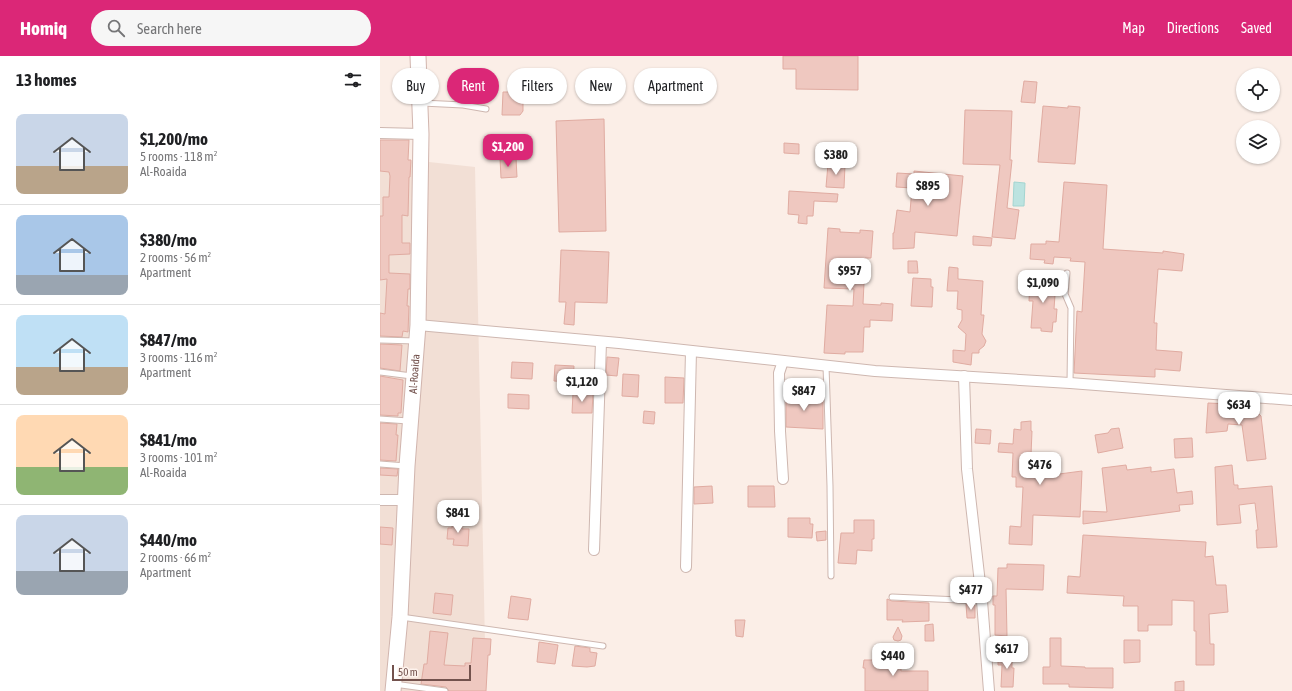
<!DOCTYPE html>
<meta charset="utf-8">
<style>
body{margin:0;font-family:"Asap Condensed",sans-serif;background:#f6f6f6;color:#202124;height:100vh;display:flex;flex-direction:column;font-size:15px;white-space:nowrap}
*{box-sizing:border-box;margin:0}
p{font-size:13px;color:#757577}
.icon{flex:none;width:22px;height:22px;fill:none;stroke:currentColor;stroke-width:2;stroke-linecap:round;stroke-linejoin:round}
.map{position:relative;flex:1;overflow:hidden}
.side{display:flex;flex-direction:column;background:#fff;width:380px}
.side>*{flex:none}
.top-card{position:absolute;left:12px;top:12px;width:380px;height:36px;display:flex;gap:8px}
.controls{position:absolute;left:856px;top:12px;display:grid;gap:8px}
.controls a{display:grid;place-items:center;width:44px;height:44px;border-radius:50%;background:#fff;box-shadow:0 1px 3px #0004;font-size:20px}
.scale{position:absolute;left:12px;bottom:10px;width:79px;box-sizing:border-box;padding-left:4px;border:2px solid #73524d;border-top:0;font-size:11px;line-height:14px;white-space:nowrap;color:#73524d;-webkit-text-stroke:3px #fef3ed;paint-order:stroke}
.price{position:absolute;translate:-50% -34px;padding:0 9px;border-radius:8px;background:#fff;color:#222;font-size:13px;line-height:26px;filter:drop-shadow(0 1px 2px #0008)}
.price::after{content:'';position:absolute;left:50%;top:24px;width:12px;height:9px;margin-left:-6px;background:inherit;clip-path:polygon(0 0,100% 0,50% 100%)}
.price.selected{background:#db2777;color:#fff}
ul{padding:0;list-style:none}
li{display:flex;align-items:center;gap:12px;height:100px;padding:0 16px}
li+li{border-top:1px solid #e0e0e0}
li span{display:grid;place-items:center;flex:none;width:112px;height:80px;border-radius:8px;color:#555}
li>.icon{margin-inline-start:auto}
span .icon{width:48px;height:48px;fill:#fffc;stroke-width:1}
li b{font-size:17px}
h2{display:flex;justify-content:space-between;align-items:center;height:48px;padding:0 16px;font-size:17px}
.chip{padding:0 14px;border-radius:18px;background:#fff;box-shadow:0 1px 3px #0004;font-size:14px;line-height:36px}
.chip.selected{background:#db2777;color:#fff}
header{display:flex;align-items:center;gap:24px;box-sizing:border-box;height:56px;padding:0 20px;background:#db2777;color:#fff}
header strong{font-size:19px}
nav{display:flex;gap:22px;margin-inline-start:auto;font-size:14px}
.search{width:280px;height:36px;background:#f6f6f6;display:flex;align-items:center;gap:10px;box-sizing:border-box;padding:0 14px;border-radius:22px;color:#757577;font-size:15px}
main{display:flex;flex:1;min-height:0}
.map>svg:first-child{display:block}
.residential{fill:#f2dfd5}
.water{fill:#bce3e0;stroke:#a3d5d1}
.building{fill:#efc8c0;stroke:#e0aba1}
.lines{fill:none;stroke-linecap:round;stroke-linejoin:round}
.lane-casing{stroke:#ceb7b0;stroke-width:7}
.street-casing{stroke:#ceb7b0;stroke-width:12}
.secondary-casing{stroke:#d1b5ae;stroke-width:17}
.lane{stroke:#fff;stroke-width:5}
.street{stroke:#fff;stroke-width:10}
.secondary{stroke:#fff;stroke-width:15}
.labels{text-anchor:middle;stroke-width:3.5;stroke-linejoin:round;paint-order:stroke}
.street-label{font-size:11px;fill:#73524d;stroke:#fef3ed}
</style>
<header>
<strong>Homiq</strong>
<div class="search"><svg class="icon" aria-label="search" viewBox="0 0 24 24"><circle cx="10" cy="10" r="6"/><path d="M15 15l6 6"/></svg>Search here</div>
<nav><a>Map</a><a>Directions</a><a>Saved</a></nav>
</header>
<main>
<section class="side">
<h2>13 homes<svg class="icon" aria-label="filters" viewBox="0 0 24 24"><path d="M4 7h16M4 17h16"/><circle cx="9" cy="7" r="2"/><circle cx="15" cy="17" r="2"/></svg></h2>
<ul>
<li><span style="background:linear-gradient(#c9d6e8 65%,#b9a48a 0)"><svg class="icon" aria-label="home" viewBox="0 0 24 24"><path d="M3 11l9-7 9 7M6 9v11h12V9"/></svg></span><div><b>$1,200/mo</b><p>5 rooms · 118 m²</p><p>Al-Roaida</p></div></li>
<li><span style="background:linear-gradient(#a9c7e8 75%,#9aa5b1 0)"><svg class="icon" aria-label="home" viewBox="0 0 24 24"><path d="M3 11l9-7 9 7M6 9v11h12V9"/></svg></span><div><b>$380/mo</b><p>2 rooms · 56 m²</p><p>Apartment</p></div></li>
<li><span style="background:linear-gradient(#bfe0f5 65%,#b9a48a 0)"><svg class="icon" aria-label="home" viewBox="0 0 24 24"><path d="M3 11l9-7 9 7M6 9v11h12V9"/></svg></span><div><b>$847/mo</b><p>3 rooms · 116 m²</p><p>Apartment</p></div></li>
<li><span style="background:linear-gradient(#ffd9b3 65%,#8fb573 0)"><svg class="icon" aria-label="home" viewBox="0 0 24 24"><path d="M3 11l9-7 9 7M6 9v11h12V9"/></svg></span><div><b>$841/mo</b><p>3 rooms · 101 m²</p><p>Al-Roaida</p></div></li>
<li><span style="background:linear-gradient(#c9d6e8 70%,#9aa5b1 0)"><svg class="icon" aria-label="home" viewBox="0 0 24 24"><path d="M3 11l9-7 9 7M6 9v11h12V9"/></svg></span><div><b>$440/mo</b><p>2 rooms · 66 m²</p><p>Apartment</p></div></li>
</ul>
</section>
<div class="map">
<svg width="912" height="635" viewBox="0 0 912 635">
<rect width="100%" height="100%" fill="#fbeee7"/>
<path class="residential" d="M0,104l49,2 46,5 11,524h-106z"/>
<path class="water" d="M634,126l11,1 -1,23h-11z"/>
<g class="building">
<path d="M403,0h75v34l-62,-1v-20h-13z"/>
<rect x="163" y="25" width="13" height="10"/>
<path d="M644,25l13,1 -2,21 -14,-1z"/>
<path d="M123,36h15v5l5,3v11l-3,4h-18z"/>
<path d="M663,50l25,2v-2l12,1 -5,57 -37,-2z"/>
<path d="M585,54l47,1 -2,49h2l-5,48 12,2 -4,29 -23,-2 8,-72 -37,-1z"/>
<path d="M224,63l2,112 -47,1 -3,-111z"/>
<path d="M0,84h29l-1,20h3l-1,17h-1l-1,39 -6,-1v28h8v11l-21,1v18l21,1v15h-2l-1,17h2l-1,26 -5,-1 -1,6 -22,-1v-23l5,1 2,-35 -7,1v-64h3v-19h6l1,-21 -1,-4 -9,-1z"/>
<path d="M404,87l15,1v10l-15,-1z"/>
<path d="M120,102h16l1,19 -16,1z"/>
<path d="M448,108l17,1 -1,23 -18,-1z"/>
<path d="M534,115l49,5 -6,60 -42,-4 -1,16 -21,1v-16h1l3,-23 13,2 2,-24 -16,-1 1,-14 17,1z"/>
<path d="M684,126l43,3 -4,64 60,4v-2l21,3 -2,17 -24,-2 -4,54h3l-1,27 26,2 -2,19 -25,-2v8l-81,-4 3,-62 5,1 3,-50 -15,-1 1,-3 -17,-1 -1,7 -9,-1 1,-3 -15,-1 1,-15h15v-3l13,1z"/>
<path d="M409,135l49,3 -1,8 -23,-1 -1,15h-6v8l-9,-1 1,-8 -11,-1z"/>
<path d="M448,172l12,1v3l20,1v-3l13,1 -2,27h-6v13l4,6 -5,6 -1,21 18,1v-2l12,1 -1,17 -22,-1v7h-6l-1,25h-18v2l-21,-1 3,-48 26,1 1,-17 -30,-1z"/>
<path d="M593,180l19,2 -1,8 -18,-1z"/>
<path d="M181,194l48,2 -2,51 -32,-1 -1,23 -10,-1 2,-22h-7z"/>
<path d="M528,205h9l1,12h-10z"/>
<path d="M569,211l9,1v11l25,2 -2,34h3l-2,19 4,7 -2,5 -5,4v3h-7l-1,12 -18,-3v-12l12,1 1,-17 -8,-7 4,-7v-10l-5,-1 1,-18h-11z"/>
<path d="M533,222l18,1v8h2l-1,20 -21,-1z"/>
<path d="M650,223l26,2 -2,28h3l-1,13h-3l-1,10 -11,-1v-3h-10l2,-27h-4z"/>
<path d="M0,288l22,1 -2,26 -20,-3z"/>
<path d="M227,301l12,1 -2,18 -11,-1z"/>
<path d="M132,306l21,1 -1,16 -21,-1z"/>
<path d="M175,309l19,1 -1,16 -19,-1z"/>
<path d="M243,318l16,1 -1,22 -16,-1z"/>
<path d="M0,320l23,4 -2,33h-3v3l-18,-1z"/>
<path d="M285,321l19,1 -1,25h-18z"/>
<path d="M406,331h9l-1,14h21v-5l8,-1v34l-37,-2z"/>
<path d="M193,337h20l-1,20h-20z"/>
<path d="M128,338l21,1v14l-21,-1z"/>
<path d="M828,347l42,2 11,11 5,43 -19,2 -5,-36 -14,-1 -1,7 -21,2z"/>
<path d="M264,355l11,1 -1,12 -11,-1z"/>
<path d="M651,365v10h1l-1,24 28,1v4l-17,3 2,13 38,-5 -2,46 -47,-2 -1,30 -23,-1 1,-18 11,1 2,-40h-7v-10h-4l1,-24 -15,-1 1,-9 14,1 1,-15 7,1v-8z"/>
<path d="M0,367l17,1 -1,11h2l-2,26 -16,-1z"/>
<path d="M739,372l4,20 -25,5 -3,-18 13,-2 3,-4z"/>
<path d="M596,373l15,1 -1,14 -15,-1z"/>
<path d="M812,382l1,19 -18,1 -1,-19z"/>
<path d="M746,409l1,5 24,-3v5l23,-3 3,24 15,-2 1,13 -14,1 1,6 -97,13v-13l24,1 -5,-44z"/>
<path d="M852,409l2,20h4v4l34,-3 5,61 -20,1 -1,-18h2l-3,-27 -16,2 2,18 -24,2 -2,-58z"/>
<path d="M0,412l18,1 -1,7 -17,-1z"/>
<path d="M332,430l1,17 -19,1v-17z"/>
<path d="M368,430h26l1,21h-27z"/>
<path d="M408,462h22v6h3l-1,14 -24,-1z"/>
<path d="M474,464h20v19h-2v12l-15,-1 -1,14 -18,-1 3,-30h13z"/>
<path d="M72,465h10v8h7l-1,17 -15,-1 1,-6h-7l1,-11h4z"/>
<path d="M0,471l13,1 -1,17 -12,-1z"/>
<path d="M446,475v9l-9,1 -1,-9z"/>
<path d="M703,479l123,7 -1,15 8,-1 3,29h10l2,27 -19,2 1,30h4v21h-18v-34h-2v-30l-22,-1v25h-24v6h-10v-25h-15l1,-10 -57,-3 1,-17 12,1z"/>
<path d="M627,508l37,1 -1,25 -37,-1 1,47 -12,-1v-30h-2v-9h4l1,-28h9z"/>
<path d="M55,537l18,2 -2,20 -18,-2z"/>
<path d="M131,540l20,3 -3,21 -20,-2z"/>
<path d="M507,543l5,2 37,2v18l-27,1 1,-2h-16z"/>
<path d="M586,548l9,1v13h-8z"/>
<path d="M355,564h10l-2,17 -7,-1z"/>
<path d="M553,568l1,17h-9v-16z"/>
<path d="M518,571l4,9 -1,4 -3,1 -4,-1 -1,-3z"/>
<path d="M50,575l18,2 -4,32 21,1v-3h6l2,-25 18,1 -1,16h-2l-2,36h-37l-3,-4 -25,-3 3,-20h3z"/>
<path d="M670,582h11v28l24,1v1h28v20l-44,-1v-3h-26v-17h7z"/>
<path d="M744,584h16v22l-16,1z"/>
<path d="M159,586l19,3 -3,19 -18,-2z"/>
<path d="M195,590l15,2v4l7,1 -2,13 -8,1 -15,-1z"/>
<path d="M618,598h14v14h2l-1,19h-12l1,-22h-4z"/>
<path d="M484,604h37v11h27v20h-63v-23h-2z"/>
<path d="M804,625v10h-9v-9z"/>
</g>
<g class="lines">
<defs>
<g id="lane">
<path d="M42,47l41,2 23,4"/>
<path d="M687,217l-2,21 6,14 -1,75"/>
<path d="M0,284l36,1"/>
<path d="M446,310l4,120 1,90"/>
<path d="M0,316l32,4"/>
<path d="M0,363l28,2"/>
<path d="M0,408l26,2"/>
<path d="M512,541l90,4"/>
<path d="M21,561l202,29"/>
<path d="M14,628l51,7"/>
</g>
<g id="street">
<path d="M0,77l41,1"/>
<path d="M38,269l201,18 256,28 195,12 222,17"/>
<path d="M584,320l3,93 15,132 7,90"/>
<path d="M403,423l-3,-48 -1,-58 4,-12"/>
<path d="M0,444h25"/>
<path d="M214,494l7,-208"/>
<path d="M306,511l5,-216"/>
</g>
<g id="secondary">
<path id="s1" d="M13,635l7,-74 7,-151 11,-141 3,-191 -3,-78"/>
</g>
</defs>
<use href="#lane" class="lane-casing"/>
<use href="#street" class="street-casing"/>
<use href="#secondary" class="secondary-casing"/>
<use href="#lane" class="lane"/>
<use href="#street" class="street"/>
<use href="#secondary" class="secondary"/>
</g>
<g class="labels">
<g class="street-label">
<text dy="4" stroke="none"><textPath href="#s1" startOffset="318">Al-Roaida</textPath></text>
</g>
</g>
</svg>
<div class="controls">
<a><svg class="icon" aria-label="locate" viewBox="0 0 24 24"><circle cx="12" cy="12" r="6"/><path d="M12 2v4M12 18v4M2 12h4M18 12h4"/></svg></a>
<a><svg class="icon" aria-label="layers" viewBox="0 0 24 24"><path d="M12 4l9 5-9 5-9-5zM3 14l9 5 9-5"/></svg></a>
</div>
<div class="scale">50 m</div>
<b class="price selected" style="left:128px;top:112px">$1,200</b>
<b class="price" style="left:456px;top:120px">$380</b>
<b class="price" style="left:548px;top:151px">$895</b>
<b class="price" style="left:470px;top:236px">$957</b>
<b class="price" style="left:663px;top:248px">$1,090</b>
<b class="price" style="left:202px;top:347px">$1,120</b>
<b class="price" style="left:424px;top:356px">$847</b>
<b class="price" style="left:859px;top:370px">$634</b>
<b class="price" style="left:660px;top:430px">$476</b>
<b class="price" style="left:78px;top:478px">$841</b>
<b class="price" style="left:591px;top:555px">$477</b>
<b class="price" style="left:627px;top:614px">$617</b>
<b class="price" style="left:513px;top:621px">$440</b>
<div class="top-card">
<a class="chip">Buy</a>
<a class="chip selected">Rent</a>
<a class="chip">Filters</a>
<a class="chip">New</a>
<a class="chip">Apartment</a>
</div>
</div>
</main>
